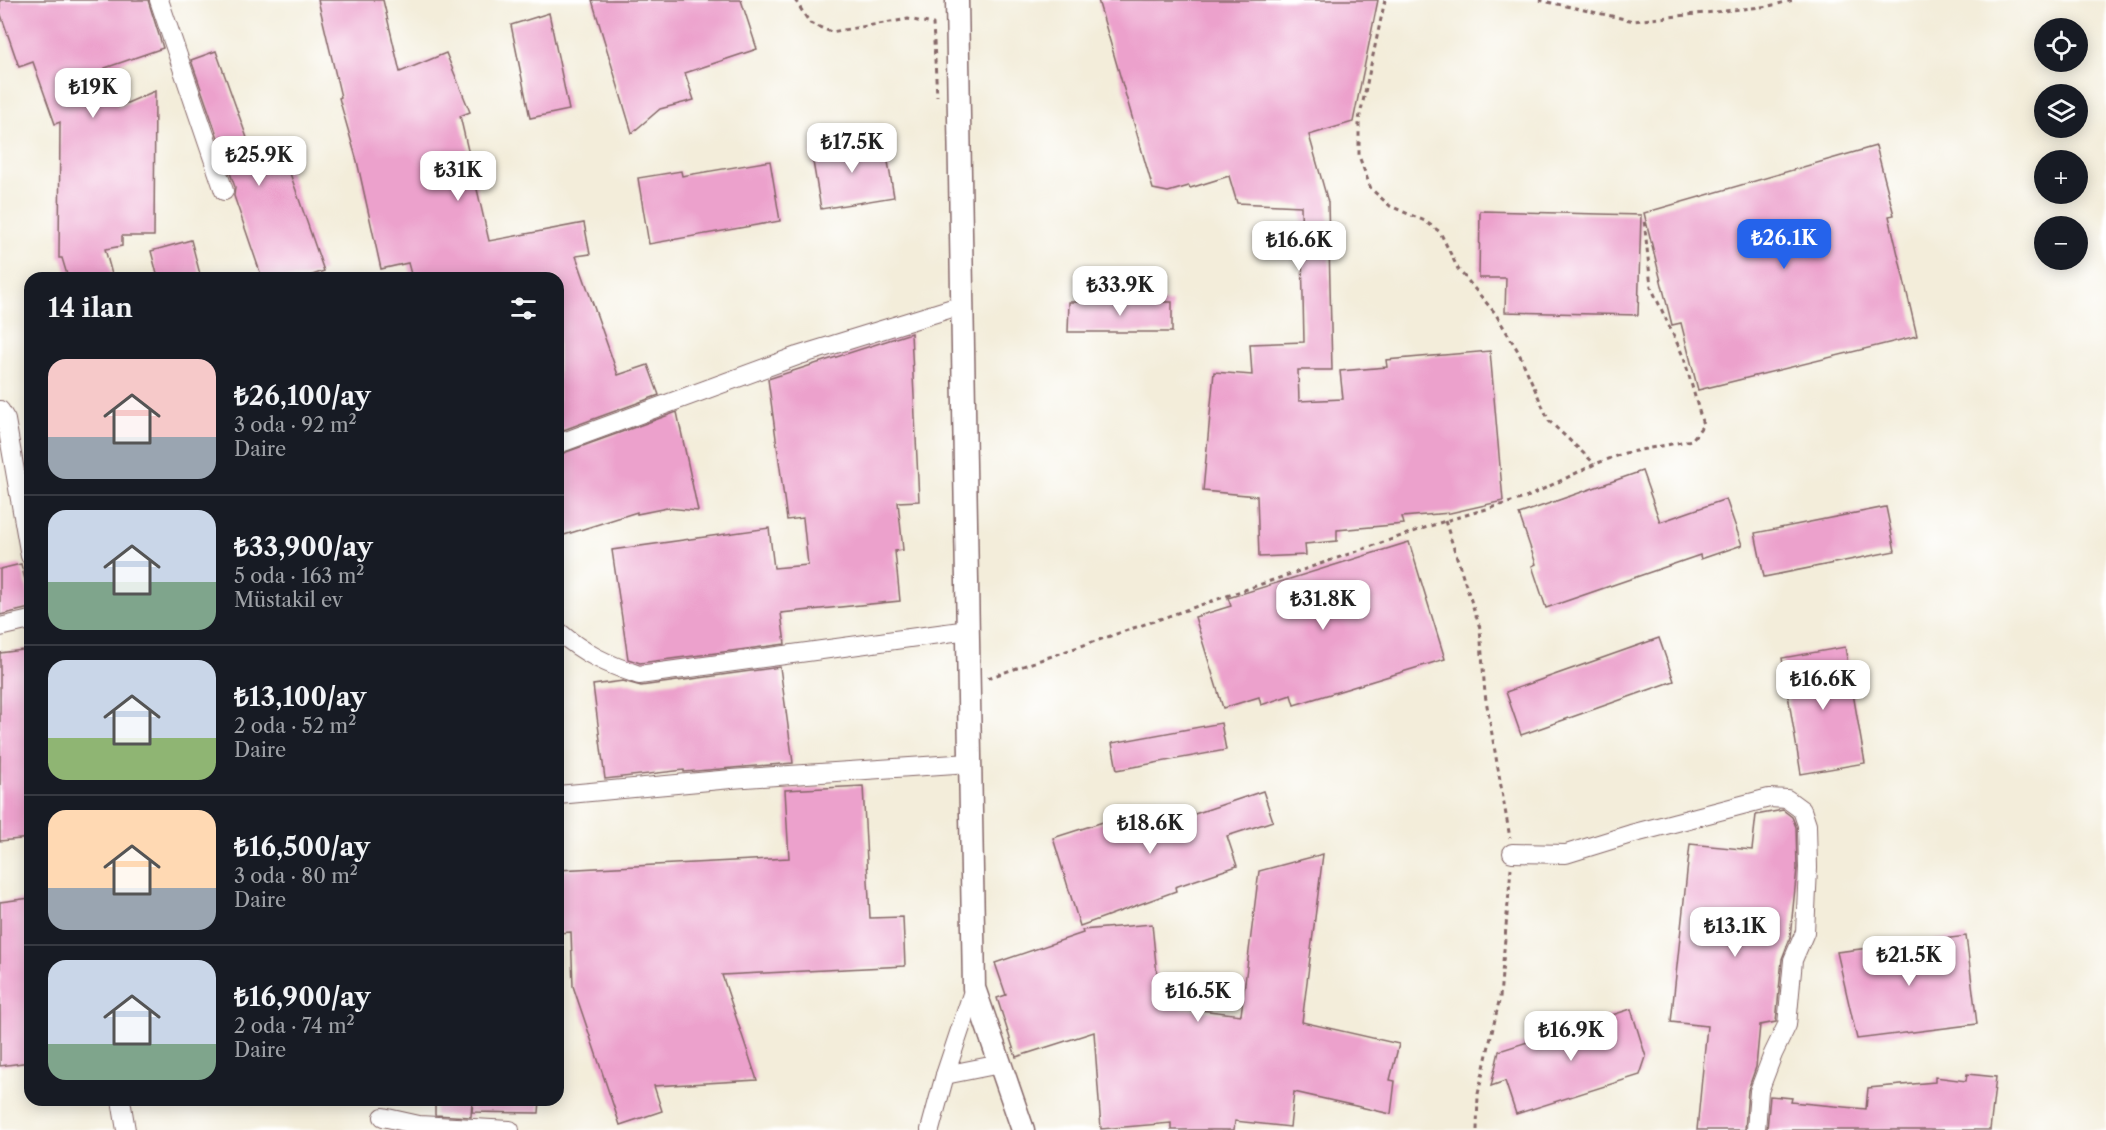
<!DOCTYPE html>
<html lang="tr">
<meta charset="utf-8">
<style>
body{margin:0;font-family:"Libre Caslon Text",serif;background:#20242c;color:#f1f3f6;height:100vh;display:flex;flex-direction:column;font-size:22px;white-space:nowrap}
*{box-sizing:border-box;margin:0}
p{font-size:20px;color:#9ea1a6}
.icon{flex:none;width:33px;height:33px;fill:none;stroke:currentColor;stroke-width:2;stroke-linecap:round;stroke-linejoin:round}
.map{position:relative;flex:1;overflow:hidden}
.panel{position:absolute;left:24px;top:272px;width:540px;height:834px;display:flex;flex-direction:column;background:#171b24;border-radius:18px;box-shadow:0 3px 15px #0003}
.panel>*{flex:none}
.fabs{position:absolute;left:2034px;top:18px;display:grid;gap:12px}
.fabs a{display:grid;place-items:center;width:54px;height:54px;border-radius:50%;background:#171b24;box-shadow:0 3px 15px #0003;font-size:30px}
.price{position:absolute;translate:-50% -51px;padding:0 14px;border-radius:12px;background:#fff;color:#222;font-size:20px;line-height:39px;filter:drop-shadow(0 2px 3px #0008)}
.price::after{content:'';position:absolute;left:50%;top:36px;width:18px;height:14px;margin-left:-9px;background:inherit;clip-path:polygon(0 0,100% 0,50% 100%)}
.price.selected{background:#2563eb;color:#fff}
ul{padding:0;list-style:none}
li{display:flex;align-items:center;gap:18px;height:150px;padding:0 24px}
li+li{border-top:2px solid #363941}
li span{display:grid;place-items:center;flex:none;width:168px;height:120px;border-radius:18px;color:#555}
li>.icon{margin-inline-start:auto}
span .icon{width:72px;height:72px;fill:#fffc;stroke-width:1}
li b{font-size:26px}
h2{display:flex;justify-content:space-between;align-items:center;height:72px;padding:0 24px;font-size:26px}
.map>svg:first-child{display:block}
.building{fill:#eca1cc}
.lines{fill:none;stroke-linecap:round;stroke-linejoin:round}
.minor-casing{stroke:#856768;stroke-width:20}
.tertiary-casing{stroke:#856768;stroke-width:25}
.path{stroke:#856768;stroke-width:3;stroke-dasharray:4.5 4.5;stroke-linecap:butt}
.minor{stroke:#fff;stroke-width:18}
.tertiary{stroke:#fff;stroke-width:22}
</style>
<div class="map">
<svg width="2106" height="1130" viewBox="0 0 2106 1130">
<rect width="100%" height="100%" fill="#fff"/>
<filter id="ink" filterUnits="userSpaceOnUse"><feTurbulence type="fractalNoise" baseFrequency=".0167" numOctaves="2"/><feDisplacementMap in="SourceGraphic" scale="12" xChannelSelector="R" yChannelSelector="G"/><feConvolveMatrix kernelMatrix="1 2 1 2 8 2 1 2 1" color-interpolation-filters="sRGB"/></filter>
<filter id="wash" filterUnits="userSpaceOnUse"><feTurbulence type="fractalNoise" baseFrequency=".008" numOctaves="4" result="noise"/><feDisplacementMap in="SourceGraphic" scale="24" xChannelSelector="R" yChannelSelector="G"/><feGaussianBlur stdDeviation="1.35" result="paint"/><feColorMatrix in="noise" values="0 0 0 0 0 0 0 0 0 0 0 0 0 0 0 0 0 1.4 0 .05"/><feComposite in="paint" operator="in"/></filter>
<g filter="url(#wash)">
<rect width="100%" height="100%" fill="#f3edda"/>
<g id="blocks">
<g class="building">
<path d="M0,0h148l15,48 -58,20 13,39 37,-16 -1,145h-32v10l-17,3 8,29h-45l-6,-20h-3l1,-136 -5,2 -22,-62 -14,5 -19,-55z"/>
<path d="M318,0h65l17,72 46,-19 24,59 -10,4 29,125 95,-18 6,31 -14,2 42,119 30,-10 11,30 -101,37v-154h-146l-4,-15 -27,6 -24,-108 -18,-63 2,-1z"/>
<path d="M592,0h149l16,49 -72,24 9,27 -34,9 -28,24z"/>
<path d="M1098,0h280l-25,122 -44,13 19,67 4,168h-34l1,31 44,-2 -3,-28 47,-4 -1,-7 104,-9 13,150 -53,12 -48,4 2,7 -67,6v11l-32,3 1,11 -47,2 -2,-61 -54,-5 11,-119 38,3 -2,-31 54,-2 -3,-136 -64,-3 -8,-27 -39,12 -1,-2 -21,6 -15,-3z"/>
<path d="M549,13l20,97 -39,8 -19,-93z"/>
<path d="M216,51l41,115 27,-10 40,115 -20,7h-42l-28,-82 1,-9 -44,-127z"/>
<path d="M884,138l10,59 -73,12 -10,-59z"/>
<path d="M1876,146l18,69 -5,1 28,120 -219,54 -17,-67 -9,2 -28,-112z"/>
<path d="M770,161l10,60 -131,23 -11,-66 43,-7 1,5z"/>
<path d="M1480,211l161,4 -3,100 -133,-3 1,-34h-27z"/>
<path d="M191,240l10,38h-43l-7,-27z"/>
<path d="M1069,302h103v30h-104z"/>
<path d="M911,333l8,168 -21,1 5,48 -8,1 5,50 -119,12 4,31 -145,19 -12,-4 -16,-109 157,-22 5,40 34,-3 -5,-47 -16,2 -19,-141z"/>
<path d="M677,412l21,99 -31,-3 -30,6v-2l-79,25v-82z"/>
<path d="M1642,471l18,51 66,-23 16,46 -41,14 -1,-4 -154,53 -14,-42 4,-2 -17,-50z"/>
<path d="M1886,507l9,44 -131,26 -9,-44z"/>
<path d="M1409,542l36,117 -151,46 -3,-10 -30,10 -2,-8 -36,11 -28,-91 36,-11 -3,-8z"/>
<path d="M21,564l9,35v9l-30,7v-46z"/>
<path d="M1659,638l15,43 -153,54 -15,-43z"/>
<path d="M1845,647l20,116 -64,11 -19,-116z"/>
<path d="M30,649v189l-30,3v-188z"/>
<path d="M780,667l13,96 -109,9v-2l-79,9 -12,-94 30,-4 18,5z"/>
<path d="M1221,723l5,27 -109,20 -5,-27z"/>
<path d="M863,786l7,132 33,-1 2,49 -183,9 35,105 -103,6 8,25 -42,14 -47,-139 -2,-54 -13,1v-63l231,-12 -4,-68z"/>
<path d="M1263,791l10,30 -46,15 10,30 -62,21 1,4 -96,35 -27,-88 97,-31 6,20z"/>
<path d="M1783,810l9,7 4,10 1,41 -7,70 -8,21 -6,63 -16,3 -4,42 -8,23 -3,40h-48l10,-104 -36,-4 19,-178 62,6 4,-35z"/>
<path d="M1323,854l-21,168 97,22 -9,36 5,1 -4,33 -97,-22 -4,35 -55,-6 -1,9h-63v-7l-70,6 -7,-97 -78,25 -19,-59 9,-3 -11,-32 88,-30 -1,-3 70,-6 8,81 81,10 18,-144z"/>
<path d="M30,898v164l-30,4v-164z"/>
<path d="M1966,936l11,88 -120,15 -20,-87z"/>
<path d="M1631,1009l15,48 -6,18 -124,39 -11,-33 -14,5 8,-35z"/>
<path d="M1967,1074l29,3 -6,53h-223l3,-34 22,2 -1,4 75,7 2,-21 67,-6v-5l31,4z"/>
<path d="M435,1100h37l-1,17 -36,-2z"/>
<path d="M473,1100h67l-1,13 -67,-1z"/>
</g>
</g>
</g>
<g filter="url(#ink)">
<use href="#blocks" fill-opacity="0" stroke="#856768" stroke-width="1.5"/>
<g class="lines">
<defs>
<g id="minor">
<path d="M159,0l65,191"/>
<path d="M0,410l6,10 24,136"/>
<path d="M558,444l239,-88 165,-51"/>
<path d="M0,627l30,-7"/>
<path d="M558,631c26,23 49,33 81,44l329,-45"/>
<path d="M558,795l173,-16 239,-16"/>
<path d="M1512,853l54,1 65,-20 138,-36 18,1 15,11 5,15 1,43 -3,64 -12,28 -6,65 -14,29 -14,37 -3,39"/>
<path d="M945,1075l55,-11"/>
<path d="M121,1100l5,30"/>
<path d="M383,1117l36,8 91,5"/>
<path d="M930,1130l15,-55 29,-87"/>
</g>
<path id="tertiary" d="M957,0l17,988 49,142"/>
</defs>
<use href="#minor" class="minor-casing"/>
<use href="#tertiary" class="tertiary-casing"/>
<g class="path">
<path d="M795,0l15,23 21,9 77,-13 25,5 4,72"/>
<path d="M1385,0l-26,120v36l12,33 19,17 35,15 15,11 18,37 37,44 23,38 31,70 46,43"/>
<path d="M1539,0l95,21 135,-15 25,-6"/>
<path d="M1445,521l35,107 5,66 25,144"/>
<path d="M988,678l457,-157 80,-23 70,-34 30,-11 67,-13 11,-15 -19,-67 -33,-71 -7,-68"/>
<path d="M1477,1130l1,-36 22,-97 11,-129"/>
</g>
<use href="#minor" class="minor"/>
<use href="#tertiary" class="tertiary"/>
</g>
</g>
</svg>
<div class="fabs">
<a><svg class="icon" aria-label="locate" viewBox="0 0 24 24"><circle cx="12" cy="12" r="6"/><path d="M12 2v4M12 18v4M2 12h4M18 12h4"/></svg></a>
<a><svg class="icon" aria-label="layers" viewBox="0 0 24 24"><path d="M12 4l9 5-9 5-9-5zM3 14l9 5 9-5"/></svg></a>
<a>+</a>
<a>−</a>
</div>
<b class="price" style="left:93px;top:119px">₺19K</b>
<b class="price" style="left:852px;top:174px">₺17.5K</b>
<b class="price" style="left:259px;top:187px">₺25.9K</b>
<b class="price" style="left:458px;top:202px">₺31K</b>
<b class="price selected" style="left:1784px;top:270px">₺26.1K</b>
<b class="price" style="left:1299px;top:272px">₺16.6K</b>
<b class="price" style="left:1120px;top:317px">₺33.9K</b>
<b class="price" style="left:1323px;top:631px">₺31.8K</b>
<b class="price" style="left:1823px;top:711px">₺16.6K</b>
<b class="price" style="left:1150px;top:855px">₺18.6K</b>
<b class="price" style="left:1735px;top:958px">₺13.1K</b>
<b class="price" style="left:1909px;top:987px">₺21.5K</b>
<b class="price" style="left:1198px;top:1023px">₺16.5K</b>
<b class="price" style="left:1571px;top:1062px">₺16.9K</b>
<section class="panel">
<h2>14 ilan<svg class="icon" aria-label="filters" viewBox="0 0 24 24"><path d="M4 7h16M4 17h16"/><circle cx="9" cy="7" r="2"/><circle cx="15" cy="17" r="2"/></svg></h2>
<ul>
<li><span style="background:linear-gradient(#f6c9c9 65%,#9aa5b1 0)"><svg class="icon" aria-label="home" viewBox="0 0 24 24"><path d="M3 11l9-7 9 7M6 9v11h12V9"/></svg></span><div><b>₺26,100/ay</b><p>3 oda · 92 m²</p><p>Daire</p></div></li>
<li><span style="background:linear-gradient(#c9d6e8 60%,#7fa58c 0)"><svg class="icon" aria-label="home" viewBox="0 0 24 24"><path d="M3 11l9-7 9 7M6 9v11h12V9"/></svg></span><div><b>₺33,900/ay</b><p>5 oda · 163 m²</p><p>Müstakil ev</p></div></li>
<li><span style="background:linear-gradient(#c9d6e8 65%,#8fb573 0)"><svg class="icon" aria-label="home" viewBox="0 0 24 24"><path d="M3 11l9-7 9 7M6 9v11h12V9"/></svg></span><div><b>₺13,100/ay</b><p>2 oda · 52 m²</p><p>Daire</p></div></li>
<li><span style="background:linear-gradient(#ffd9b3 65%,#9aa5b1 0)"><svg class="icon" aria-label="home" viewBox="0 0 24 24"><path d="M3 11l9-7 9 7M6 9v11h12V9"/></svg></span><div><b>₺16,500/ay</b><p>3 oda · 80 m²</p><p>Daire</p></div></li>
<li><span style="background:linear-gradient(#c9d6e8 70%,#7fa58c 0)"><svg class="icon" aria-label="home" viewBox="0 0 24 24"><path d="M3 11l9-7 9 7M6 9v11h12V9"/></svg></span><div><b>₺16,900/ay</b><p>2 oda · 74 m²</p><p>Daire</p></div></li>
</ul>
</section>
</div>
